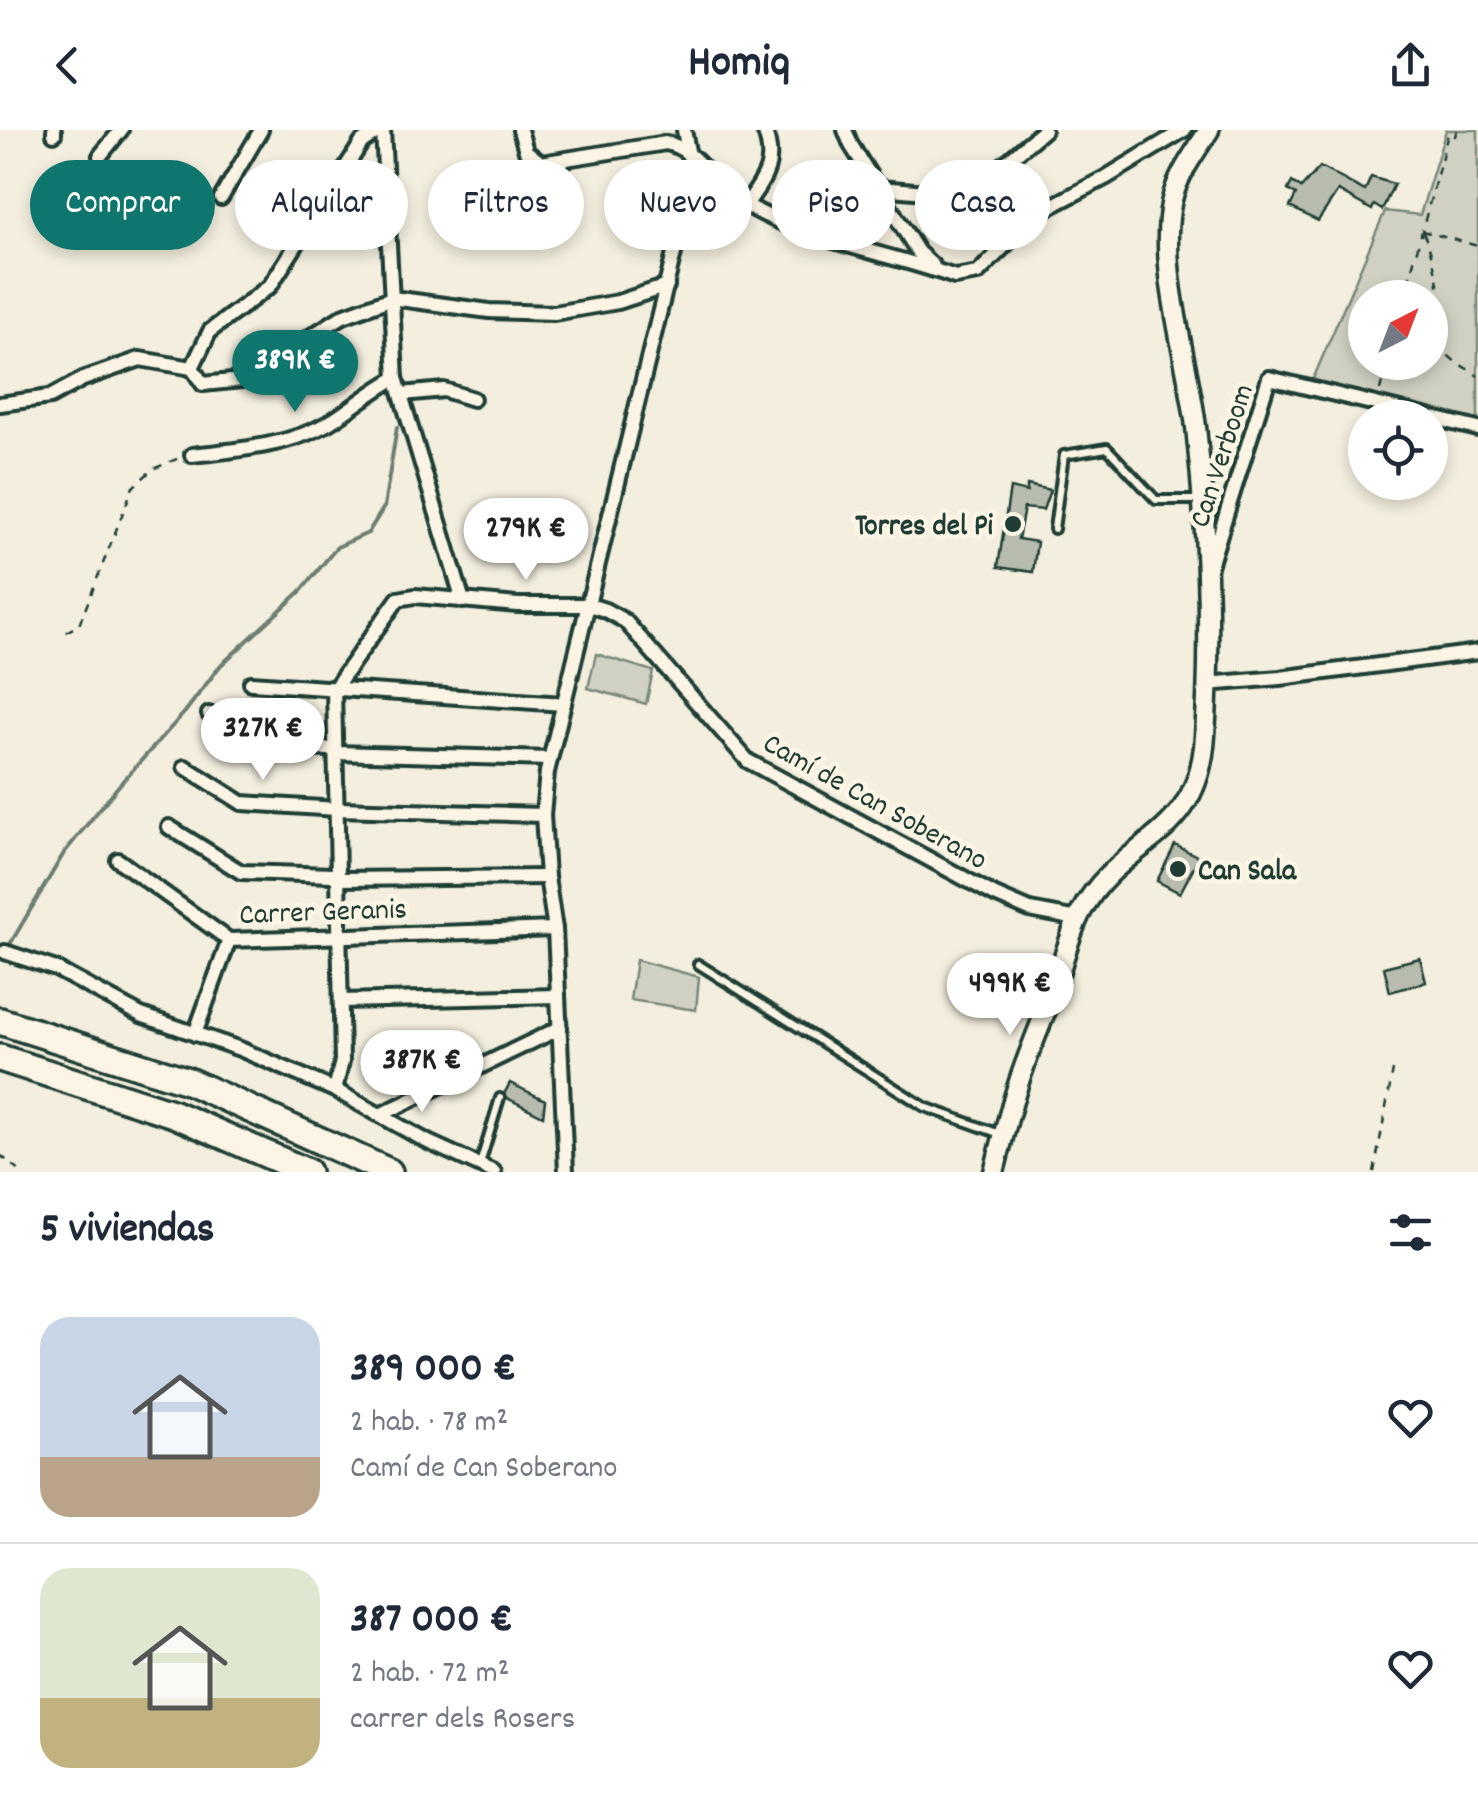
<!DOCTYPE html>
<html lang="es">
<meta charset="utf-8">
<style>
body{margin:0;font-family:Dekko,sans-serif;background:#f2f2f3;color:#1f2937;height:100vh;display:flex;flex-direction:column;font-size:38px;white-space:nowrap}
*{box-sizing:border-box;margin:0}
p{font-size:32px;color:#747a83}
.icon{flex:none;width:55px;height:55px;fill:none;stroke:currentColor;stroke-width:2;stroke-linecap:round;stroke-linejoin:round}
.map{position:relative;height:1042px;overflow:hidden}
.side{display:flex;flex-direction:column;background:#fff;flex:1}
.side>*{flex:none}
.hud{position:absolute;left:30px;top:30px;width:1420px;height:90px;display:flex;gap:20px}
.needle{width:65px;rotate:42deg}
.controls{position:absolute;left:1348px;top:150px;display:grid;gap:20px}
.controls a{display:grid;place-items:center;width:100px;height:100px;border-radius:50%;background:#fff;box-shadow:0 5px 15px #0003;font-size:50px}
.price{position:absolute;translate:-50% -85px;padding:0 22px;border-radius:35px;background:#fff;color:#222;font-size:32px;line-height:65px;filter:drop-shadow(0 2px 5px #0008)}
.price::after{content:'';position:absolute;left:50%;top:60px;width:30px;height:22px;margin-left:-15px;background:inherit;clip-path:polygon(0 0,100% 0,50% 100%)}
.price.selected{background:#0f766e;color:#fff}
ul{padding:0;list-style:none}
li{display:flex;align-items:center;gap:30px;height:250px;padding:0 40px}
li+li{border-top:2px solid #e0e1e3}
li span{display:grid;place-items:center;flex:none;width:280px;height:200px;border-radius:30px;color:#555}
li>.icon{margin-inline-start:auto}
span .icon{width:120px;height:120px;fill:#fffc;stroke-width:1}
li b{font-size:42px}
h2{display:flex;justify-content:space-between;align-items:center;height:120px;padding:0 40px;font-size:42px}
.tag{padding:0 35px;border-radius:45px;background:#fff;box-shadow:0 5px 15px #0003;font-size:35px;line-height:90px}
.tag.selected{background:#0f766e;color:#fff}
header{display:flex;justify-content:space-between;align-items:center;height:130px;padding:0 40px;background:#fff;font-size:45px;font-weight:700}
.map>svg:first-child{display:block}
.green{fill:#d0d1c2;stroke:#78877b;stroke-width:2.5;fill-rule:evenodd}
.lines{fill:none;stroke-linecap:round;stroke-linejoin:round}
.stream{stroke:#6c7d72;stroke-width:4}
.building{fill:#b8bcae;stroke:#1f3d34;stroke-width:2.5}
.lane-casing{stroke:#1f3d34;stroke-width:14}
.street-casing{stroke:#1f3d34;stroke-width:20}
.secondary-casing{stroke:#1f3d34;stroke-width:25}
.highway-casing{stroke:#1f3d34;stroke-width:32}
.path{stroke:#1f3d34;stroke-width:2.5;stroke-dasharray:8 8;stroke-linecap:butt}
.lane{stroke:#fcf5e5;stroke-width:6}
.street{stroke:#fcf5e5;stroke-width:12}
.secondary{stroke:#fcf5e5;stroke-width:18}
.highway{stroke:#fcf5e5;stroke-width:25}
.poi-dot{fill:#1f3d34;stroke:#fcf5e5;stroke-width:4}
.labels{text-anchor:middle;stroke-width:9;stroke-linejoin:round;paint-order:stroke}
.street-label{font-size:30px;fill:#1f3d34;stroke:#fcf5e5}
.poi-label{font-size:30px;font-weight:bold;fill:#1f3d34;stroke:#fcf5e5;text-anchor:end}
</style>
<header><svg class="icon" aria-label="back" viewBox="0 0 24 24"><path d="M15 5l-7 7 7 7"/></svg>Homiq<svg class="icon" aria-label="share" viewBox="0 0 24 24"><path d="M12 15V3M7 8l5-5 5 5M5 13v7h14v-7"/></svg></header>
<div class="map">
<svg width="1478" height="1042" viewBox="0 0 1478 1042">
<rect width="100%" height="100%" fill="#f3eede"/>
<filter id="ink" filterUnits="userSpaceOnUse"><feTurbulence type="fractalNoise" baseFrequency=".01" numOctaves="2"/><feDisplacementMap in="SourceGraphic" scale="20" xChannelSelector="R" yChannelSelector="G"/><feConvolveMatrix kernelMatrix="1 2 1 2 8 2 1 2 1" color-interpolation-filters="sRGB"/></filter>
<g filter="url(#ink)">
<g class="green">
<path d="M1446,0h32v295l-167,-41 74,-173 35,4zM1365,168h65v64h-65z"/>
<path d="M596,524l57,17 -7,33 -58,-16z"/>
<path d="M636,830l63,17 -3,33 -66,-10z"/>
</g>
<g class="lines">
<path class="stream" d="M6,821l58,-98 56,-69 65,-72 35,-46 81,-75 36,-44 31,-14 16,-26 13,-80"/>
</g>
<g class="building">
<path d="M1320,37l45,24 6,-14 23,7 -12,26 -8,-5 -2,5 -34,-19 -20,30 -28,-14 6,-12 -8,-5 4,-8 9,6z"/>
<path d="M1027,355l23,5 -7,20 -19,-2 -6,31 19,3 -4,30 -35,-5 12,-79 17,4z"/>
<path d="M1175,715l24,12 -19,36 -23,-12z"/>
<path d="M1420,828l6,24 -36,10 -6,-25z"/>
<path d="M510,953l35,17 -2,16 -40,-20z"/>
</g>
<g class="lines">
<defs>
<g id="lane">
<path d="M1054,399l10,-74 43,-7 49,52h44"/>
<path d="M698,834l227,143 78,28"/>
<path d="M480,1034l20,-66"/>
</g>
<g id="street">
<path d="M54,0v4"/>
<path d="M380,0l-18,12 -92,144 -60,45 -18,37 11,16 39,-4 101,-64 49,-18 97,13 65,2 64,-11 49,-16"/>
<path d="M383,0l13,248 67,223"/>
<path d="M520,0l6,21 15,12 125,-20c28,5 42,36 65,52 62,44 153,56 224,82l23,-4 58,-59 69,-36 79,-48"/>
<path d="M845,0l6,15 67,107 15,14"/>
<path d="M100,26l21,-26"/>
<path d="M880,58l80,7 23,-13 61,-52"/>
<path d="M221,68l40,-68"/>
<path d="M746,75c19,-27 31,-42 18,-75"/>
<path d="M402,264l42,-4 29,9"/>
<path d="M0,274l50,-7 33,-18 57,-20 52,9"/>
<path d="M192,325c45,-5 98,-9 138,-33 24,-15 40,-30 66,-44"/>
<path d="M1210,436l59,-188 209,51"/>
<path d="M251,553l313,21"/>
<path d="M1206,554l74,-6 198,-26"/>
<path d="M334,559l64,-90 17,-3 103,9h71l16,5 20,11 123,140 247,134 35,15 47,9"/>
<path d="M334,559l8,372 -7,29"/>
<path d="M209,584l51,33 70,2 5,4 215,6"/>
<path d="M185,637l57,36 95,6 206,6"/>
<path d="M169,697l72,45 91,3 6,4 209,-2"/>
<path d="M118,730l111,80 326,-11"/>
<path d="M5,822l51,17 85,46 99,34 95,41 93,52 66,30"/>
<path d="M341,871l217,-5"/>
<path d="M195,904l34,-94"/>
<path d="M380,985l180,-87"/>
<path d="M566,1042l-11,-243 -8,-52 -4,-62 4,-43 144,-588v-17l-7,-37"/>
</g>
<path id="secondary" d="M994,1042c9,-34 17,-69 29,-102 10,-28 22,-56 32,-84 8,-24 14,-50 25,-72 41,-79 118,-69 125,-178 7,-102 2,-208 -9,-309 -8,-66 -36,-152 -26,-217 4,-31 23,-54 39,-80"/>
<g id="highway">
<path d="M0,891l188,60 201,91"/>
<path d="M0,928l174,56 133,58"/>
</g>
</defs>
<use href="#lane" class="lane-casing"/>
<use href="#street" class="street-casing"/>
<use href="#secondary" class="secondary-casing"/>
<use href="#highway" class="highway-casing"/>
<g class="path">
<path d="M1422,101l56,15"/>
<path d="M1423,103c6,10 13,38 15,51 3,21 -7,51 8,69 7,9 23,16 32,23"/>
<path d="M1404,168l44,-164 7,2 2,-6"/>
<path d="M1430,232l14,-8"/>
<path d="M1383,248l25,-3 21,-13"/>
<path d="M1380,260l7,-28"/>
<path d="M66,502l13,-7 54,-138 20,-18 26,-11"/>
<path d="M0,1025l21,17"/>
<path d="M1374,1042l19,-102"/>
</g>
<use href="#lane" class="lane"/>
<use href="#street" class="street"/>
<use href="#secondary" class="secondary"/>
<use href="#highway" class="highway"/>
</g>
</g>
<g class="poi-dot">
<circle cx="1013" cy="394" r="10"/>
<circle cx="1178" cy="739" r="10"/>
</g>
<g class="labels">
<g class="street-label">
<text transform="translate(1220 325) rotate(-72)" y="10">Can Verboom</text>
<text transform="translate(876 670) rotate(29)" y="10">Camí de Can Soberano</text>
<text transform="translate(323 780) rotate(-2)" y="10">Carrer Geranis</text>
</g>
<g class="poi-label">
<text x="993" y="404">Torres del Pi</text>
<text x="1198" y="749" text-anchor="start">Can Sala</text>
</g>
</g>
</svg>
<div class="controls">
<a><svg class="needle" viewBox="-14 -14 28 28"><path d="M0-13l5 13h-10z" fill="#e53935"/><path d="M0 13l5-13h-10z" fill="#747a83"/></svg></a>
<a><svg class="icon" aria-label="locate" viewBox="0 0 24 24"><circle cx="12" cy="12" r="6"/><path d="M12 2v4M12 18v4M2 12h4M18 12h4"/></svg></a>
</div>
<b class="price selected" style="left:295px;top:285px">389K €</b>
<b class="price" style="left:526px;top:453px">279K €</b>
<b class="price" style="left:263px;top:653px">327K €</b>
<b class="price" style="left:1010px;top:908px">499K €</b>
<b class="price" style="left:422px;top:985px">387K €</b>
<div class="hud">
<a class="tag selected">Comprar</a>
<a class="tag">Alquilar</a>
<a class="tag">Filtros</a>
<a class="tag">Nuevo</a>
<a class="tag">Piso</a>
<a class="tag">Casa</a>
</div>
</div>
<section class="side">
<h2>5 viviendas<svg class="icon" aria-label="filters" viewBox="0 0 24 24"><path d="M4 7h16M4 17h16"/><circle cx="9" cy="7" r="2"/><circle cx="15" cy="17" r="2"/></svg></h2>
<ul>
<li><span style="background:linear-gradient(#c9d6e8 70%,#b9a48a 0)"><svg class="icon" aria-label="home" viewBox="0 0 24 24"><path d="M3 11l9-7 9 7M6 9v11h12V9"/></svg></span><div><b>389 000 €</b><p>2 hab. · 78 m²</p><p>Camí de Can Soberano</p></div><svg class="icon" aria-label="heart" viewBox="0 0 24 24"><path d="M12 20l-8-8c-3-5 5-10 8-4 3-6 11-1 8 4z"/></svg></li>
<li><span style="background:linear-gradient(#dfe7d0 65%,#c2b280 0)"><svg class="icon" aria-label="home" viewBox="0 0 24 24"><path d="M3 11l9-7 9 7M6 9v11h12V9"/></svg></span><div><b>387 000 €</b><p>2 hab. · 72 m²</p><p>carrer dels Rosers</p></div><svg class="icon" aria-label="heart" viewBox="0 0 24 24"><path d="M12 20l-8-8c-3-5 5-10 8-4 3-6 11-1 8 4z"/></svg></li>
</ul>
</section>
